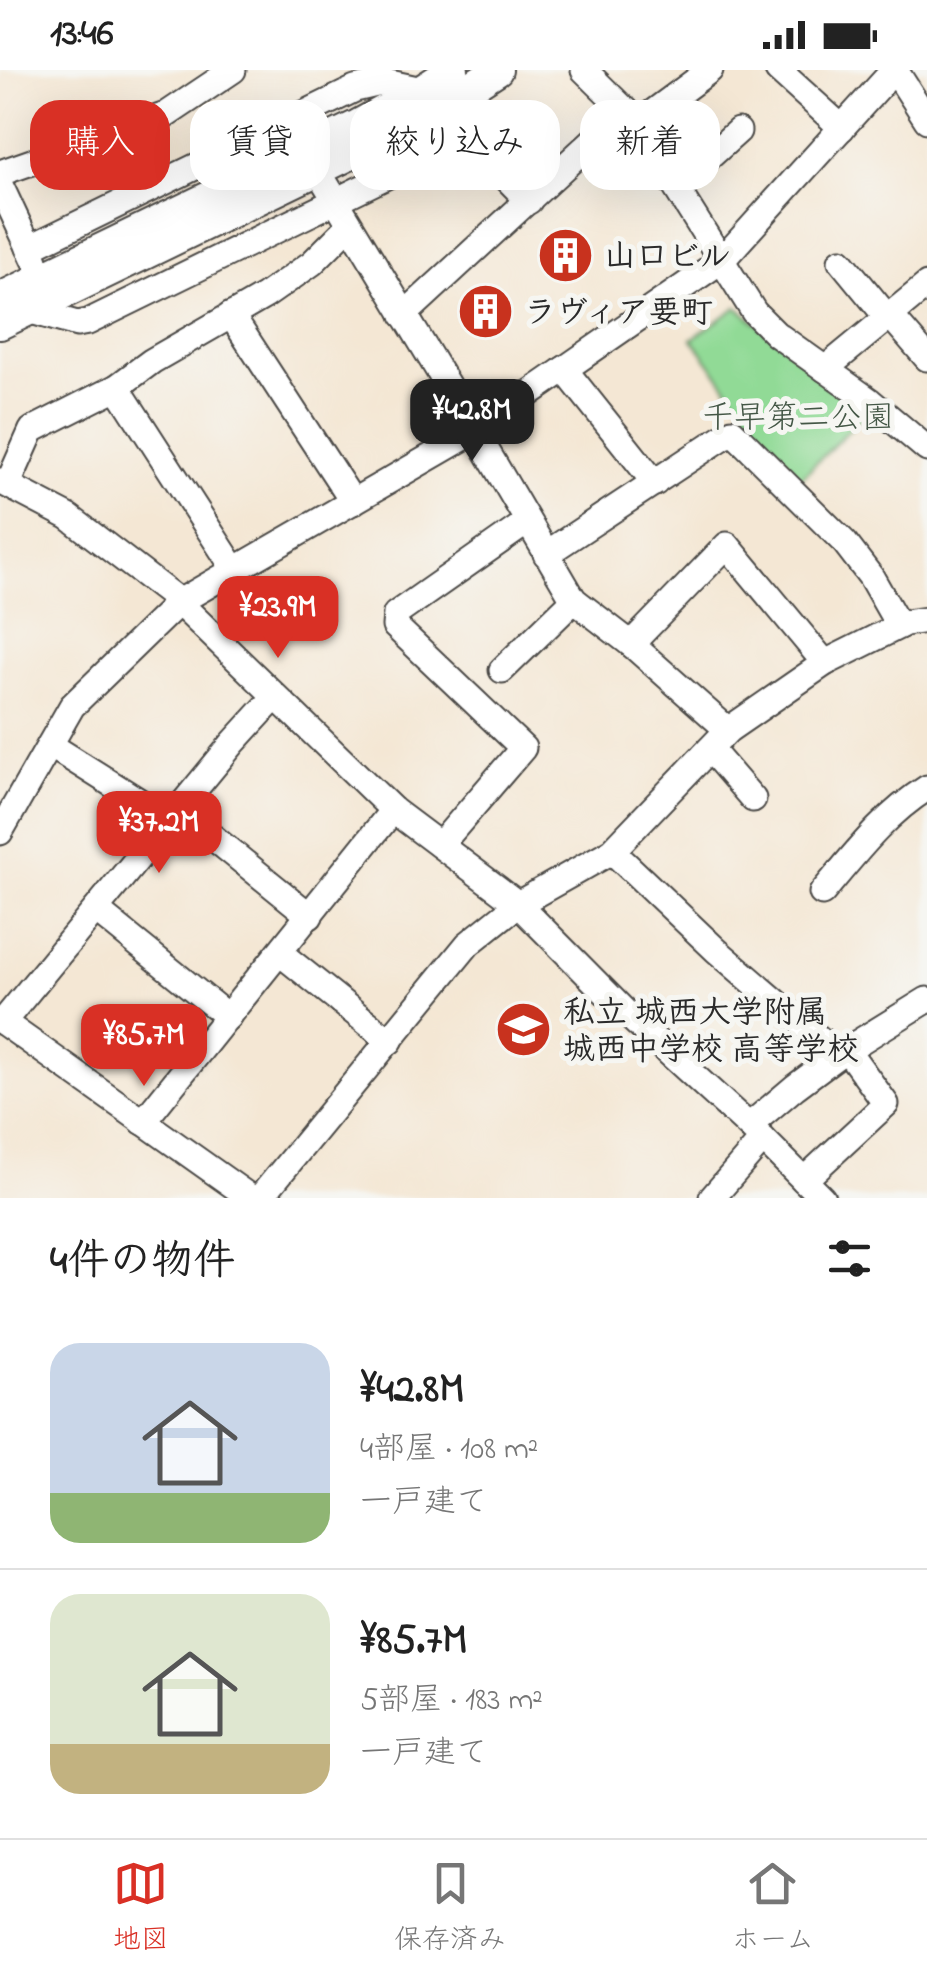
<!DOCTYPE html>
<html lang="ja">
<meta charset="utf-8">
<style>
body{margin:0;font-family:"Indie Flower","Klee One",sans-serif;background:#f2f2f2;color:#222;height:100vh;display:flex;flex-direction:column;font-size:38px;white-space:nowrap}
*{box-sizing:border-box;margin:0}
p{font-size:32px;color:#767676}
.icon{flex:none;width:55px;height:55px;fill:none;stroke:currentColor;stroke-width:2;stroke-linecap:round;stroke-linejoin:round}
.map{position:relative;height:1128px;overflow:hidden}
.sheet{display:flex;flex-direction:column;background:#fff;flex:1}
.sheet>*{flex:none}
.banner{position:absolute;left:30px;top:30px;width:868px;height:90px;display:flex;gap:20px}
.price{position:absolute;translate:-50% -85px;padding:0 22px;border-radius:20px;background:#d93025;color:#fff;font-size:32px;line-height:65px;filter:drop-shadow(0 2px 5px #0008)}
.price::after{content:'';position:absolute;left:50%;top:60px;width:30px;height:22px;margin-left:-15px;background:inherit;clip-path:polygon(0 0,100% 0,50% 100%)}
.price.on{background:#222;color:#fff}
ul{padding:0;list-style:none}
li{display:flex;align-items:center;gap:30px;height:250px;padding:0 50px}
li+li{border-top:2px solid #e0e0e0}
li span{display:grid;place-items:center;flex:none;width:280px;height:200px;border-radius:30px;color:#555}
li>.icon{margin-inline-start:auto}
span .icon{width:120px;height:120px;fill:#fffc;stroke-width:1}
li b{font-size:42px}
h2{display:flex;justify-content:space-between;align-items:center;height:120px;padding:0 50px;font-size:42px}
.pill{padding:0 35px;border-radius:30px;background:#fff;box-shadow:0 10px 40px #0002;font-size:35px;line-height:90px}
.pill.on{background:#d93025;color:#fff}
.status{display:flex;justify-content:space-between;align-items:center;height:70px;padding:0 50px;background:#fff;direction:ltr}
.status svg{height:28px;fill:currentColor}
.dock{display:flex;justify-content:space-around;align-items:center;height:140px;border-top:2px solid #e0e0e0;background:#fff;font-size:28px;color:#767676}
.dock a{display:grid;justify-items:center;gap:5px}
.dock .on{color:#d93025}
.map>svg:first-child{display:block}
.green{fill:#91da96;stroke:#5e8260;stroke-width:2.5}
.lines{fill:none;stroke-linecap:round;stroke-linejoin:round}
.minor-casing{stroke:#494744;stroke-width:29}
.major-casing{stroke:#494744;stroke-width:34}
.path{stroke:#494744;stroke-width:4;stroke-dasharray:8 8;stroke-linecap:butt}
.minor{stroke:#fff;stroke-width:25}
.major{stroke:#fff;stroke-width:30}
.labels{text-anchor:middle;stroke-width:10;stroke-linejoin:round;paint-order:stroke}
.poi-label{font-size:32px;font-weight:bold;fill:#2b2b2b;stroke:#f6f6f2;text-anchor:start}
.park-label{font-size:32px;fill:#445746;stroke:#f6f6f2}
</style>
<div class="status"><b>13:46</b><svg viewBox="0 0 49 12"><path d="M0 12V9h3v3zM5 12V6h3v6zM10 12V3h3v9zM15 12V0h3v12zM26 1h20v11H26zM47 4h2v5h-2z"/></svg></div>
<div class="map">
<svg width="927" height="1128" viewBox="0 0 927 1128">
<rect width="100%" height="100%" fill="#f6f6f2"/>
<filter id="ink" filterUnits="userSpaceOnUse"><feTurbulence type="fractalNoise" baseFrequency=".01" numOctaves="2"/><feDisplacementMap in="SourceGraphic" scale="20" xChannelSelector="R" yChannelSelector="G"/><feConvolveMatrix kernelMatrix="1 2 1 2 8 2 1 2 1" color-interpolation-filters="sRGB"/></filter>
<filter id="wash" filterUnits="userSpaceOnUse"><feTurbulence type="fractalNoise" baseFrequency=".0048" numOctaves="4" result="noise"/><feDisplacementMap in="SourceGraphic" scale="40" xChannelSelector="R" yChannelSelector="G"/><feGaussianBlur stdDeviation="2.25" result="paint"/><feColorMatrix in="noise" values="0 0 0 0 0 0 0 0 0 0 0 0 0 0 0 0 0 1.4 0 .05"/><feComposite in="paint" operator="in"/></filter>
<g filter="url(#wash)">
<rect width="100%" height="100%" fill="#f4e7d4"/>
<path class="green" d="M737,237l130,105 -72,72 -56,-55 12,-10 -59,-80z"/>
</g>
<g filter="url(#ink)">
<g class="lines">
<defs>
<g id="minor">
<path d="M584,0l47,46 123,196 22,22 94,67 57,48"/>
<path d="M778,0l64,58"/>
<path d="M895,0l32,50"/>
<path d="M636,55l74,-55"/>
<path d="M461,57l16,21 52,53"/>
<path d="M318,101l157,260 99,169 57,44 97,86"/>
<path d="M0,103l166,-58 67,-45"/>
<path d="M0,115l35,75"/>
<path d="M676,117l62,-56"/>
<path d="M29,178l326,-159 30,-7 37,8"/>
<path d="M841,191l46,56"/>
<path d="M31,241l46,13 11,-2 317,-155 51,-30 5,-10 -15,-24"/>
<path d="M231,245l122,187"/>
<path d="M404,245l222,-205"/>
<path d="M890,245l37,43"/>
<path d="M564,299l91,114"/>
<path d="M825,299l102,-84"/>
<path d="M117,317l118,183"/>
<path d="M0,411l69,36 103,79 221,214 125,94 114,115 131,120 59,59"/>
<path d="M8,414l24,-54 85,-43 35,-26 113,-65 47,-33 38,-38"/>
<path d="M546,484l186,-123 113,112 26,34 28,49"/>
<path d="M631,574l96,-99 98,118"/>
<path d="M502,600l72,-70"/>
<path d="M50,675l119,75"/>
<path d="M710,679l43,50"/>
<path d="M178,739l132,107"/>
<path d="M0,762l72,-126 107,-104 296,-171 247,-171 172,-190"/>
<path d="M440,775l83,-97 -128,-122 1,-12 131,-92"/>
<path d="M612,781l104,99 122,105"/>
<path d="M822,823c32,-38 62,-78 105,-105"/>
<path d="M96,840l132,107"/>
<path d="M280,883l110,88"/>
<path d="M0,950l251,178"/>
<path d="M3,952l230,-279 42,-46"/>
<path d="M143,1052l250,-312"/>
<path d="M749,1056l46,-39 43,-32 89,-55"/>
<path d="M804,1110l82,-76 -39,-54"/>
<path d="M260,1128l208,-254 50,-40 94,-53 116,-121 97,-67 80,-40 22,-3"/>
<path d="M712,1128l51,-59"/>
</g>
<g id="major">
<path d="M0,228l358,-173 64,-35 31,-20"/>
<path d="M0,254l382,-185 64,-36 51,-33"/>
</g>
</defs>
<use href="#minor" class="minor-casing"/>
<use href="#major" class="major-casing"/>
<path class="path" d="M493,32l10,17"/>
<use href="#minor" class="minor"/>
<use href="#major" class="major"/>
</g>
</g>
<defs>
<symbol id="building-disc" viewBox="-11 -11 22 22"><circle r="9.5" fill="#c8321e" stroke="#f6f6f2"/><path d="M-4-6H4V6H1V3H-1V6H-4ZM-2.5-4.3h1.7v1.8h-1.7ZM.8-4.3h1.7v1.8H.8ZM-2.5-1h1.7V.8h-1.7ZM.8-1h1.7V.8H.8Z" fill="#fff"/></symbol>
<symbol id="school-disc" viewBox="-11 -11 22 22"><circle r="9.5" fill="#c8321e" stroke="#f6f6f2"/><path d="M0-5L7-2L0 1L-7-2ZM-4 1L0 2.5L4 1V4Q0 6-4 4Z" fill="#fff"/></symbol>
</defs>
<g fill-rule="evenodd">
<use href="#building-disc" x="534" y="154" width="63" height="63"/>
<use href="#building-disc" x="454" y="210" width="63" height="63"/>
<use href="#school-disc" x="492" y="928" width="63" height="63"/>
</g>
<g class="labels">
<g class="poi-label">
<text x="604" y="196">山口ビル</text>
<text x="524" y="252">ラヴィア要町</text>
<text x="563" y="952">私立 城西大学附属<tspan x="563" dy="37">城西中学校 高等学校</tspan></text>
</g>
<g class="park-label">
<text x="798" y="357">千早第二公園</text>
</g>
</g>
</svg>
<b class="price on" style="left:472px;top:394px">¥42.8M</b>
<b class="price" style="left:278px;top:591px">¥23.9M</b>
<b class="price" style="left:159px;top:806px">¥37.2M</b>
<b class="price" style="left:144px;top:1019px">¥85.7M</b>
<div class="banner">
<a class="pill on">購入</a>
<a class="pill">賃貸</a>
<a class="pill">絞り込み</a>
<a class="pill">新着</a>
</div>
</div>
<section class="sheet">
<h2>4件の物件<svg class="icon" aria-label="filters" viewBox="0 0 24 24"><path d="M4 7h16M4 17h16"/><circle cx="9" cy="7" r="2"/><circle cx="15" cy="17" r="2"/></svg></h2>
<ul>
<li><span style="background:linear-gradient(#c9d6e8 75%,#8fb573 0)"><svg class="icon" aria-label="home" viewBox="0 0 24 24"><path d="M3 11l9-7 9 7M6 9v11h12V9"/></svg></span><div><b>¥42.8M</b><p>4部屋 · 108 m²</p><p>一戸建て</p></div></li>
<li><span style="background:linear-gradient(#dfe7d0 75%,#c2b280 0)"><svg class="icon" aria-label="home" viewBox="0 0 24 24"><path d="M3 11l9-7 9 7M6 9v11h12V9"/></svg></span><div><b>¥85.7M</b><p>5部屋 · 183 m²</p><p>一戸建て</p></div></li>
</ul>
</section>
<nav class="dock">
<a class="on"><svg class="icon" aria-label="map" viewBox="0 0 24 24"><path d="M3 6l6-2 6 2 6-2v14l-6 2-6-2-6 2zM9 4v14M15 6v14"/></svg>地図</a>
<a><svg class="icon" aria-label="saved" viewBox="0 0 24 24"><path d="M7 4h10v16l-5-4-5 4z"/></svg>保存済み</a>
<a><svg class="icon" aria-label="home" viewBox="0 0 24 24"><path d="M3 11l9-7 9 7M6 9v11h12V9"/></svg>ホーム</a>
</nav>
